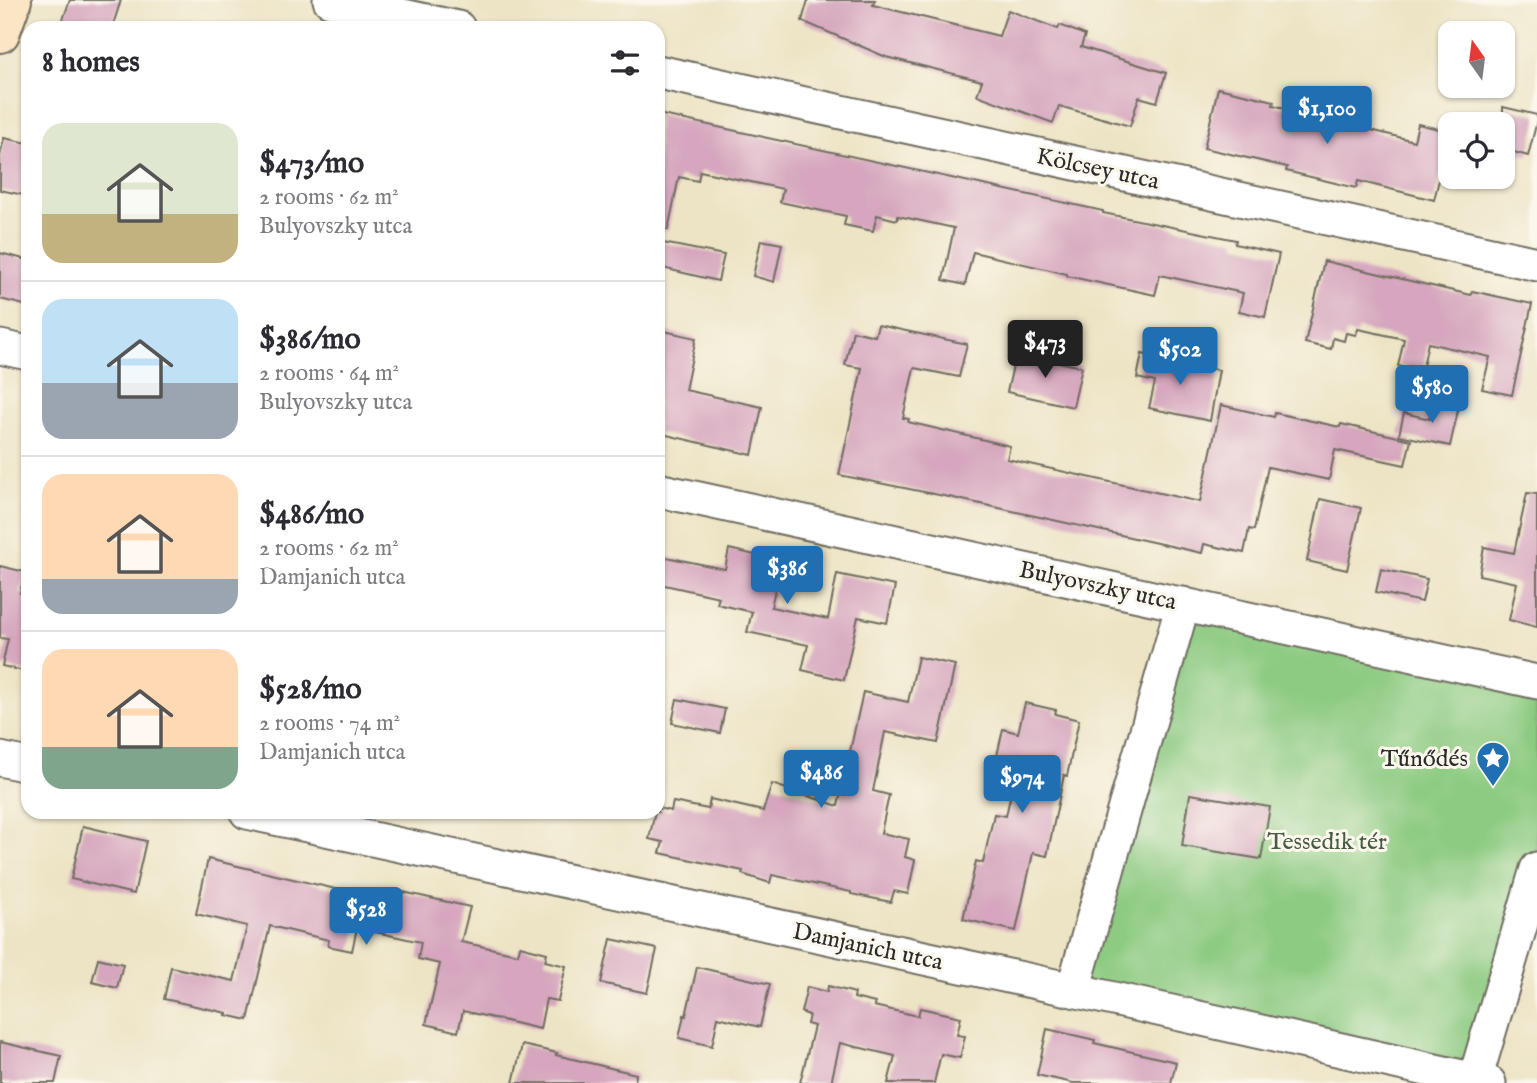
<!DOCTYPE html>
<meta charset="utf-8">
<style>
body{margin:0;font-family:"IM FELL English",serif;background:#f2f2f3;color:#2b2b33;height:100vh;display:flex;flex-direction:column;font-size:26px;white-space:nowrap}
*{box-sizing:border-box;margin:0}
p{font-size:23px;color:#7c7c81}
.icon{flex:none;width:38px;height:38px;fill:none;stroke:currentColor;stroke-width:2;stroke-linecap:round;stroke-linejoin:round}
.map{position:relative;flex:1;overflow:hidden}
.details{position:absolute;left:21px;top:21px;width:644px;height:798px;display:flex;flex-direction:column;background:#fff;border-radius:21px;box-shadow:0 2px 5px #0004}
.details>*{flex:none}
.needle{width:46px;rotate:346deg}
.buttons{position:absolute;left:1438px;top:21px;display:grid;gap:14px}
.buttons a{display:grid;place-items:center;width:77px;height:77px;border-radius:14px;background:#fff;box-shadow:0 2px 5px #0004;font-size:35px}
.price{position:absolute;translate:-50% -60px;padding:0 16px;border-radius:7px;background:#1f6fb2;color:#fff;font-size:23px;line-height:46px;filter:drop-shadow(0 2px 4px #0008)}
.price::after{content:'';position:absolute;left:50%;top:42px;width:21px;height:16px;margin-left:-10px;background:inherit;clip-path:polygon(0 0,100% 0,50% 100%)}
.price.active{background:#222;color:#fff}
ul{padding:0;list-style:none}
li{display:flex;align-items:center;gap:21px;height:175px;padding:0 21px}
li+li{border-top:2px solid #e1e1e2}
li span{display:grid;place-items:center;flex:none;width:196px;height:140px;border-radius:21px;color:#555}
li>.icon{margin-inline-start:auto}
span .icon{width:84px;height:84px;fill:#fffc;stroke-width:1}
li b{font-size:30px}
h2{display:flex;justify-content:space-between;align-items:center;height:84px;padding:0 21px;font-size:30px}
.map>svg:first-child{display:block}
.green{fill:#8dcb82;stroke:#5c7b56;stroke-width:2}
.building{fill:#d6a6be}
.lines{fill:none;stroke-linecap:round;stroke-linejoin:round}
.street-casing{stroke:#6f6c61;stroke-width:37}
.secondary-casing{stroke:#6f6c61;stroke-width:42}
.street{stroke:#fff;stroke-width:33}
.secondary{stroke:#fce5c4;stroke-width:38}
.labels{text-anchor:middle;stroke-width:6;stroke-linejoin:round;paint-order:stroke}
.street-label{font-size:24px;fill:#2b2b2b;stroke:#fbf7ec}
.poi-label{font-size:24px;fill:#2b2b2b;stroke:#fbf7ec;text-anchor:end}
.park-label{font-size:24px;fill:#485b45;stroke:#fbf7ec}
</style>
<div class="map">
<svg width="1537" height="1083" viewBox="0 0 1537 1083">
<rect width="100%" height="100%" fill="#fbf7ec"/>
<filter id="ink" filterUnits="userSpaceOnUse"><feTurbulence type="fractalNoise" baseFrequency=".0143" numOctaves="2"/><feDisplacementMap in="SourceGraphic" scale="14" xChannelSelector="R" yChannelSelector="G"/><feConvolveMatrix kernelMatrix="1 2 1 2 8 2 1 2 1" color-interpolation-filters="sRGB"/></filter>
<filter id="wash" filterUnits="userSpaceOnUse"><feTurbulence type="fractalNoise" baseFrequency=".00686" numOctaves="4" result="noise"/><feDisplacementMap in="SourceGraphic" scale="28" xChannelSelector="R" yChannelSelector="G"/><feGaussianBlur stdDeviation="1.57" result="paint"/><feColorMatrix in="noise" values="0 0 0 0 0 0 0 0 0 0 0 0 0 0 0 0 0 1.4 0 .05"/><feComposite in="paint" operator="in"/></filter>
<g filter="url(#wash)">
<rect width="100%" height="100%" fill="#ede4c5"/>
<path class="green" d="M1183,604l354,78v187l-62,211 -402,-90z"/>
<g id="blocks">
<g class="building">
<path d="M70,0h51l-9,28h-52z"/>
<path d="M808,0h67l-2,5 126,31 9,-26 50,19 2,-4 25,10 -4,12 85,26 -9,29 -18,-5 -9,29 -71,-20 -6,17 -76,-28 5,-14 -96,-24 -84,-36z"/>
<path d="M1218,88l56,13 -1,4 141,36 4,-17 33,8v32l-8,-1 -9,37 -76,-19 -2,7 -70,-17 1,-4 -83,-19z"/>
<path d="M1503,107l34,8v6l-9,35 -25,-7z"/>
<path d="M658,114l445,97v2l133,27 -1,4 44,10 -14,63 -26,-6 4,-18 -83,-18 -5,20 -88,-19v-2l-94,-22 -8,33 -22,-5 11,-52 -56,-12 -1,4 -20,-5 -4,16 -29,-6 2,-9 -66,-14 3,-13 -83,-18 -2,10 -19,-4 -11,53 -10,-1z"/>
<path d="M4,138l24,5v53l-28,-6v-34z"/>
<path d="M761,240l21,4 -8,38 -21,-6z"/>
<path d="M658,242l66,13 -6,26 -60,-14z"/>
<path d="M0,253l28,7v46l-28,-7z"/>
<path d="M1324,261l147,34 1,-4 60,13 -20,91 -30,-6 8,-32 -62,-14 -6,28 -24,-5 6,-27 -46,-10 -2,6 -10,-2 -2,8 -11,-3 -2,11 -26,-6z"/>
<path d="M878,325l89,19 -8,33 -45,-9 -11,50 6,1 -1,3 102,24 -3,13 193,43 21,-97 53,12 1,-4 65,14 1,-3 70,16 -6,25 -70,-15 -6,30 -61,-13 -14,63 -5,-1 -5,24 -40,-9 -2,9 -253,-56 -110,-22 23,-107 -17,-3 8,-34 22,5z"/>
<path d="M664,331l32,7 -11,52 77,17 -10,48 -94,-22v-76z"/>
<path d="M1016,353l66,14 -9,40 -66,-15z"/>
<path d="M1142,354l77,16 -9,51 -61,-13 6,-26 -18,-4z"/>
<path d="M1434,401l25,5 -9,40 -51,-11 5,-22 26,6z"/>
<path d="M1527,493l10,1v133l-28,-7 8,-37 -38,-8 5,-28 30,6z"/>
<path d="M1320,499l41,9 -14,62 -40,-9z"/>
<path d="M729,549l49,11 -4,20 3,1 -6,26 57,12 9,-45 58,12 -8,37 -29,-6 -14,63 -42,-10 6,-25 -61,-13 5,-20 -35,-8 2,-7 -59,-13 6,-27 59,12z"/>
<path d="M0,566l25,6 -5,21 8,1v78l-26,-6 6,-27 -8,-1z"/>
<path d="M1381,569l46,10 -5,23 -46,-10z"/>
<path d="M918,657l37,8 -17,78 -53,-11 -12,59 16,4 -8,38 28,6 -4,18 10,3 -7,34 -14,-3 -3,11 -40,-8v-2l-79,-17 -2,8 -28,-9 1,-3 -83,-18 3,-11 -14,-3 6,-27h3v-4l13,3 2,-9 35,7 2,-10 53,12 9,-27 66,22 25,-114 45,10z"/>
<path d="M677,699l48,10 -5,24 -48,-10z"/>
<path d="M1025,703l31,7 -1,4 24,6 -12,56 -3,-1 -17,81 -14,-3 -17,78 -53,-12 13,-58 7,2 11,-49 12,2 11,-51 -21,-5 7,-31 15,4z"/>
<path d="M1190,794l80,13 -9,52 -79,-13z"/>
<path d="M83,826l63,15 -12,53 -63,-15z"/>
<path d="M208,859l192,45 3,-12 67,15 -9,35 57,12 2,-8 27,7 -2,8 21,5 -8,35 -12,-2 -6,30 -77,-18 -5,21 -32,-8 14,-60 -22,-5 3,-17 -64,-14 -5,23 -24,-5 1,-6 -59,-14 -22,94 -22,-5 1,-2 -63,-14 7,-32 63,14 13,-55 -51,-12z"/>
<path d="M611,939l46,10 -10,44 -46,-10z"/>
<path d="M98,958l25,6 -6,24 -25,-6z"/>
<path d="M697,967l73,17 -10,43 -42,-10 -6,29 -33,-8 5,-23 2,1z"/>
<path d="M828,986l27,7 -1,5 21,5 -1,3 44,10 2,-8 41,9 -4,18 8,1 -5,22 -19,-4 -7,29h-46l7,-27 -55,-13 -9,40h-31l14,-57 -7,-2 2,-9 -8,-3 6,-25 20,5z"/>
<path d="M1047,1029l48,11 -1,3 82,19 -5,21h-98l-36,-8z"/>
<path d="M0,1042l61,14 -6,27h-55z"/>
<path d="M522,1045l35,8 -1,2 80,19 -1,9h-122z"/>
</g>
</g>
</g>
<g filter="url(#ink)">
<use href="#blocks" fill-opacity="0" stroke="#6f6c61" stroke-width="2"/>
<g class="lines">
<defs>
<g id="street">
<path d="M330,0l128,28"/>
<path d="M658,72l879,192"/>
<path d="M0,347l28,6"/>
<path d="M658,490l879,192"/>
<path d="M0,759l28,6"/>
<path d="M247,812l826,178 416,93"/>
<path d="M1073,990l110,-386"/>
<path d="M1474,1083l63,-214"/>
</g>
<path id="secondary" d="M0,33l12,-33"/>
</defs>
<use href="#street" class="street-casing"/>
<use href="#secondary" class="secondary-casing"/>
<use href="#street" class="street"/>
<use href="#secondary" class="secondary"/>
</g>
</g>
<defs>
<symbol id="sight-pin" viewBox="-11 -11 22 30"><path d="M0 17L-7.5 6A9.5 9.5 0 1 1 7.5 6Z" fill="#1f6fb2" stroke="#fbf7ec"/><path d="M0-6L1.8-2.2L6-1.7L2.9 1.2L3.7 5.4L0 3.3L-3.7 5.4L-2.9 1.2L-6-1.7L-1.8-2.2Z" fill="#fff"/></symbol>
</defs>
<g fill-rule="evenodd">
<use href="#sight-pin" x="1474" y="739" width="38" height="52"/>
</g>
<g class="labels">
<g class="street-label">
<text transform="translate(1098 168) rotate(12)" y="8">Kölcsey utca</text>
<text transform="translate(1098 585) rotate(12)" y="8">Bulyovszky utca</text>
<text transform="translate(868 946) rotate(12)" y="8">Damjanich utca</text>
</g>
<g class="poi-label">
<text x="1468" y="766">Tűnődés</text>
</g>
<g class="park-label">
<text x="1327" y="849">Tessedik tér</text>
</g>
</g>
</svg>
<div class="buttons">
<a><svg class="needle" viewBox="-14 -14 28 28"><path d="M0-13l5 13h-10z" fill="#e53935"/><path d="M0 13l5-13h-10z" fill="#7c7c81"/></svg></a>
<a><svg class="icon" aria-label="locate" viewBox="0 0 24 24"><circle cx="12" cy="12" r="6"/><path d="M12 2v4M12 18v4M2 12h4M18 12h4"/></svg></a>
</div>
<b class="price" style="left:1327px;top:146px">$1,100</b>
<b class="price active" style="left:1045px;top:380px">$473</b>
<b class="price" style="left:1180px;top:387px">$502</b>
<b class="price" style="left:1432px;top:425px">$580</b>
<b class="price" style="left:787px;top:606px">$386</b>
<b class="price" style="left:821px;top:810px">$486</b>
<b class="price" style="left:1022px;top:815px">$974</b>
<b class="price" style="left:366px;top:947px">$528</b>
<section class="details">
<h2>8 homes<svg class="icon" aria-label="filters" viewBox="0 0 24 24"><path d="M4 7h16M4 17h16"/><circle cx="9" cy="7" r="2"/><circle cx="15" cy="17" r="2"/></svg></h2>
<ul>
<li><span style="background:linear-gradient(#dfe7d0 65%,#c2b280 0)"><svg class="icon" aria-label="home" viewBox="0 0 24 24"><path d="M3 11l9-7 9 7M6 9v11h12V9"/></svg></span><div><b>$473/mo</b><p>2 rooms · 62 m²</p><p>Bulyovszky utca</p></div></li>
<li><span style="background:linear-gradient(#bfe0f5 60%,#9aa5b1 0)"><svg class="icon" aria-label="home" viewBox="0 0 24 24"><path d="M3 11l9-7 9 7M6 9v11h12V9"/></svg></span><div><b>$386/mo</b><p>2 rooms · 64 m²</p><p>Bulyovszky utca</p></div></li>
<li><span style="background:linear-gradient(#ffd9b3 75%,#9aa5b1 0)"><svg class="icon" aria-label="home" viewBox="0 0 24 24"><path d="M3 11l9-7 9 7M6 9v11h12V9"/></svg></span><div><b>$486/mo</b><p>2 rooms · 62 m²</p><p>Damjanich utca</p></div></li>
<li><span style="background:linear-gradient(#ffd9b3 70%,#7fa58c 0)"><svg class="icon" aria-label="home" viewBox="0 0 24 24"><path d="M3 11l9-7 9 7M6 9v11h12V9"/></svg></span><div><b>$528/mo</b><p>2 rooms · 74 m²</p><p>Damjanich utca</p></div></li>
</ul>
</section>
</div>
